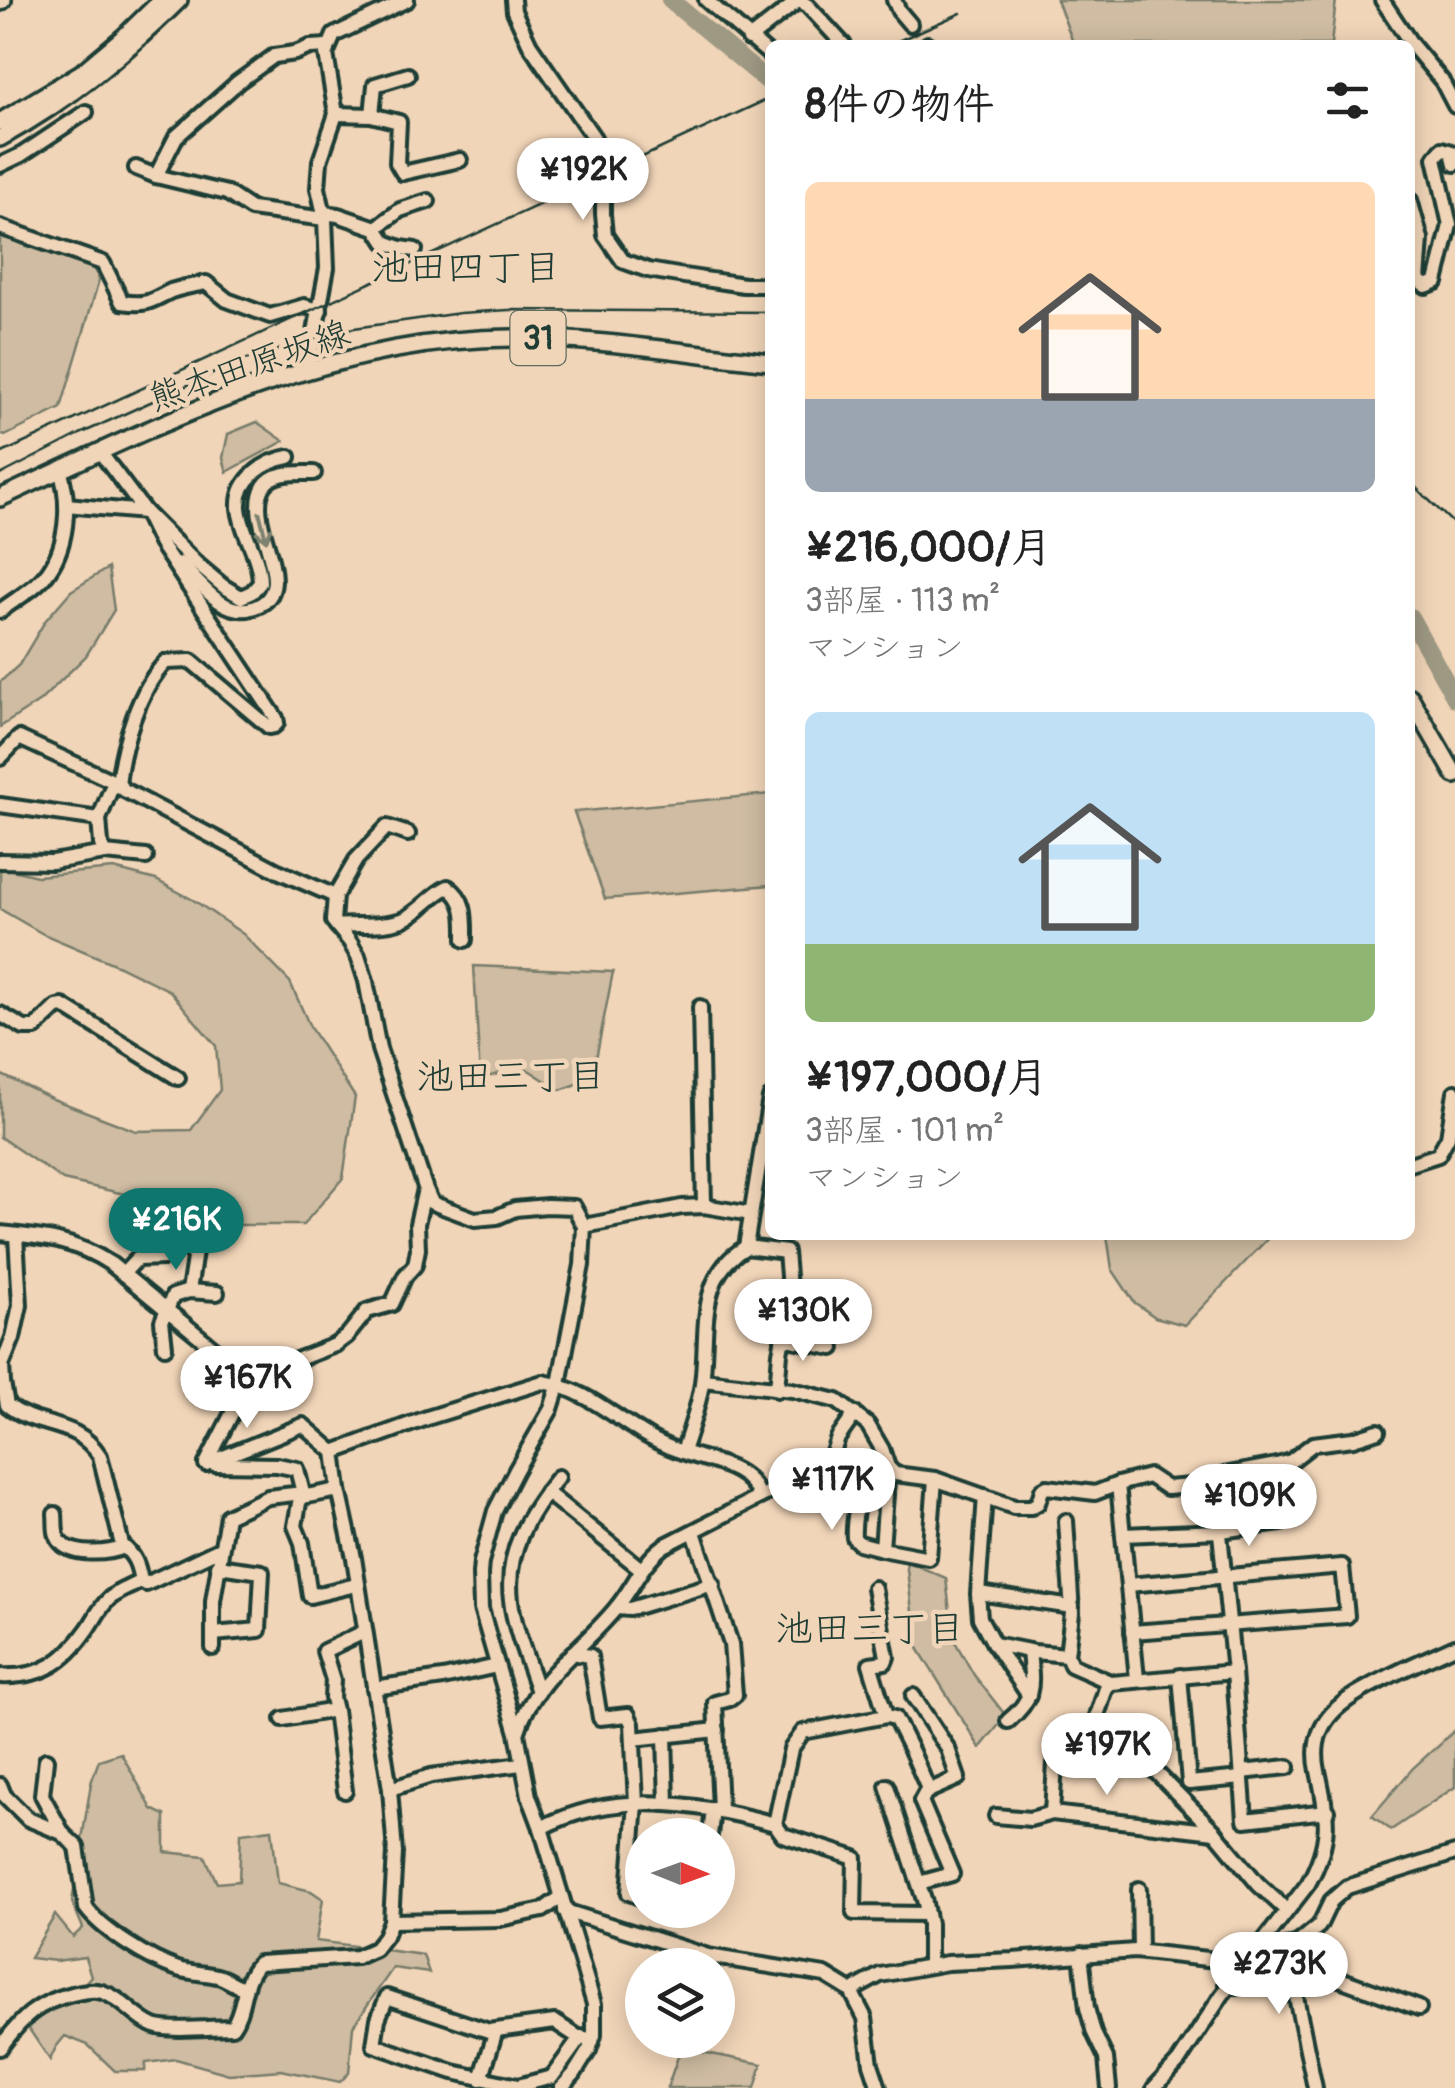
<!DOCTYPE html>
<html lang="ja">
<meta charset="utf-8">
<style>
body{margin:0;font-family:Pangolin,"Klee One",sans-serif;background:#f2f2f2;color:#222;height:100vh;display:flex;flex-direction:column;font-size:38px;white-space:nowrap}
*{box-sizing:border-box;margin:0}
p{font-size:32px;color:#767676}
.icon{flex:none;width:55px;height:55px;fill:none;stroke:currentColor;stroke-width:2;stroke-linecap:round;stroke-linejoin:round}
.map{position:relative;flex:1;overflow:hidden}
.panel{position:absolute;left:765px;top:40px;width:650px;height:1200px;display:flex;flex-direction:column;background:#fff;border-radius:15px;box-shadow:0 5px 25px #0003}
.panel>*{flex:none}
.needle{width:65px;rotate:91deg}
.buttons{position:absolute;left:625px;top:1818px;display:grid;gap:20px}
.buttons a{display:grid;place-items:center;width:110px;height:110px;border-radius:50%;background:#fff;box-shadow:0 5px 25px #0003;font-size:50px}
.price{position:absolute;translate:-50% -85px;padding:0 22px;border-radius:35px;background:#fff;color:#222;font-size:32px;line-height:65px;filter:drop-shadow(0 2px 5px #0008)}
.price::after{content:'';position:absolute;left:50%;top:60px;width:30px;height:22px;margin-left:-15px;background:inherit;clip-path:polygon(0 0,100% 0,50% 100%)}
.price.selected{background:#0f766e;color:#fff}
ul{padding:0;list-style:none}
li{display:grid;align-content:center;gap:20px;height:530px;padding:0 40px}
li span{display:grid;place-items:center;height:310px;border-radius:15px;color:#555}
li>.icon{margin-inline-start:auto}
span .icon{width:180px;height:180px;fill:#fffc;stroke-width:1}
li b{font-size:42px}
h2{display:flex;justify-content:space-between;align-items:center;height:120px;padding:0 40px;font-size:42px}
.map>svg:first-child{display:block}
.green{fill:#cfbca2;stroke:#777c6b;stroke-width:2.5}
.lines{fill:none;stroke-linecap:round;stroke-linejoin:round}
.river{stroke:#9e9983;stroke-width:18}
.minor-tunnel{stroke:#c7b79e;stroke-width:12;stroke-dasharray:12 6;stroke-linecap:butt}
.minor-casing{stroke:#1f3d34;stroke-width:20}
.major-casing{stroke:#1f3d34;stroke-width:22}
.minor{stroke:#f1d5b8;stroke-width:12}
.major{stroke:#f1d5b8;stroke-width:15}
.rail{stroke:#1f3d34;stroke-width:2.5}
.oneway{stroke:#7d816f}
.labels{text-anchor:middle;stroke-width:9;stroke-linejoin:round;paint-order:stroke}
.shield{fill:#f1d5b8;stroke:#5e6b5c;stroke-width:2.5}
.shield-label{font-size:32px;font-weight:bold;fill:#1f3d34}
.street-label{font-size:35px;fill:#1f3d34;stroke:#f1d5b8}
.neighbourhood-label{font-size:38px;fill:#1f3d34;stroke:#f1d5b8}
</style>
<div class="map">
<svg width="1455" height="2088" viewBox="0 0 1455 2088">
<rect width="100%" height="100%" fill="#f1d5b8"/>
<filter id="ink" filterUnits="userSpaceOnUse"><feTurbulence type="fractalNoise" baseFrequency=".01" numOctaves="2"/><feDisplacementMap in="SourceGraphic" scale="20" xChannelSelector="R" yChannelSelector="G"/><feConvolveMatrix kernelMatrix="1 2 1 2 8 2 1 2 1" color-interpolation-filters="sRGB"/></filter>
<g filter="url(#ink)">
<g class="green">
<path d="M1057,0h279l-5,45h-257z"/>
<path d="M0,232l92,29 7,19 -38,128 -56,28 -5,-2z"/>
<path d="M257,422l27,19 -57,31 -4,-14 5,-24z"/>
<path d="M108,568l6,42 -28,46 -46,45 -40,26v-45l19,-17 26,-44 26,-30z"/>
<path d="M770,794v91l-165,14 -31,-87z"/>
<path d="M0,867l37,9 77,-7 42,11 39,21 48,33 47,48 21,47 44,68 -12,81 -40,47h-63l-85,-24 -92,-21 -63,-43v-63l53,25 83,32 55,-1 29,-40 -4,-44 -46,-55 -51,-25 -76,-32 -43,-25z"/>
<path d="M474,966l139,6 -21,107 -32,11 -36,-23 -44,12z"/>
<path d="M1107,1235h164l-86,90 -30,-8 -21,-15 -22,-33z"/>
<path d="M906,1561l40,17 7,60 21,37 32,41 -26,32 -64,-103z"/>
<path d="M1455,1730v57l-64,43 -19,-14 41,-48z"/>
<path d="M121,1753l31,56 13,6v37l40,4 12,27 22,-2 2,-48 31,-4 6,54 33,8 12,8 -7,42 107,14 6,18 -36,-5 -40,58 -4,47 -9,9 -59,-12 -52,4 -53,-15 -30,4 -1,8h-30l-27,-26 -23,-9 -9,11 -6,13 -21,-31 10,-14 29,-13 23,-26 -6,-19 -29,4 -26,-3 25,-43 18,22 10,-9 -11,-26 19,-119 8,-23z"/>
<path d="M681,2048l81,16 -7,24h-88z"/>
</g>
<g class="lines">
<g class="river">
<path d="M670,0l100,83"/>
<path d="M1410,617l45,81"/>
</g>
<path class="minor-tunnel" d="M910,24l18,20"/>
<defs>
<g id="minor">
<path d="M513,0l1,11 16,34 64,93 9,36v40l2,21 18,26 25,9 36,6 60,9h26"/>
<path d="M706,0l64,55"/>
<path d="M798,0l10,6 36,39"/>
<path d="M894,0l5,11 11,13"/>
<path d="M1382,0l30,45 30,36 13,25"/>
<path d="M749,39l50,-39"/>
<path d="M928,44v1"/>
<path d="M336,114l35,1 28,7 -2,41 6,10 57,-13"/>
<path d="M372,115l3,-30 33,-10"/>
<path d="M0,165l21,-10 65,-43"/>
<path d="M136,168l20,8 71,17 24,16 74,10"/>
<path d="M156,176l20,-39 62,-55 36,-26 21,-3 15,-6 18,-1"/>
<path d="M1410,200l11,39 -3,41 8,6 10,-4 14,-57 -15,-67 7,-9 10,3 3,12"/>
<path d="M324,213l14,2 38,13 9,14 16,6 14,2"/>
<path d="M0,227l103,36 19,39c26,4 28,-1 49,-11 11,-4 24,-6 35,-8l21,17 43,16 34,-10 16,4"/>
<path d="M376,228l24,-18 28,-9"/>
<path d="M308,369l19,-101 -2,-49 -7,-31 2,-27 16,-47 -10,-60 8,-19 73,-35"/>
<path d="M100,452l45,60 15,31 116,175 1,5 -3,3 -5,1 -78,-66 -25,1c-27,26 -44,84 -48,122l6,6 154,81 57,25"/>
<path d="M66,505l79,7 53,53 25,21 18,11 11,-5 8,-9c0,-28 -19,-50 -21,-75 -2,-29 26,-47 50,-51"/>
<path d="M180,563c19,19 44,56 75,44 48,-18 -13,-85 9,-121 9,-15 33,-13 50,-13"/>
<path d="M0,611c14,-11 33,-21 44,-34 24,-28 27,-74 16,-107"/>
<path d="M0,758l19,-20 100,46 -8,5 -12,30 -99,-14"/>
<path d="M408,834l-21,-7 -31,33 -21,36 -2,25 17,21 8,14 8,25 13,68 46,138 7,16 43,16 22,-2 18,-8 32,-3 27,1 10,19 -2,39 -23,119 -8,25 -35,61 -21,41 -14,51 -1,12 1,35 36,124 12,63 12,32 53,176v31l-5,15 -15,24 -13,14"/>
<path d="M105,853l41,4"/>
<path d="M0,861l52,1 53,-9 -4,-9 -2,-25"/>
<path d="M337,926c20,-2 45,1 65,-6 17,-7 29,-25 46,-33 19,13 17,32 17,53"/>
<path d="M700,1007l4,199"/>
<path d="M0,1014l24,14h11l22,-21 6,-1 115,72"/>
<path d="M770,1098l-24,149 40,5 4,48 -10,53 -3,37"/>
<path d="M1410,1164l28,-9 10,-18 7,-45"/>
<path d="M584,1226l98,-19 22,-1 47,8"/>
<path d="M0,1233c43,4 75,7 111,31l139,114"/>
<path d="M16,1235l4,70 -7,33 -11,27 1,18 4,22c32,25 68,13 93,51l22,89c13,11 16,19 19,36"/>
<path d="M123,1274l14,-15 27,-1"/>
<path d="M189,1291l7,-46"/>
<path d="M782,1338l51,10"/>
<path d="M165,1347l-3,-26 11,-25 16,-5 28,2"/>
<path d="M703,1380l89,10 45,11 31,24 14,24 6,18 7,7 40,5 79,28h17l7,-4 4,-13 5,-3 48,6 23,-9 31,-8 18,12 48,-4 8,-9 54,-10 14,-4 22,-17 40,-5 25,-8"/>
<path d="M334,1452l96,-35 113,-35c55,9 88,55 140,70 7,-23 16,-46 19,-69 7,-50 -7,-106 44,-136"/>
<path d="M683,1452c27,10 67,14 76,45"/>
<path d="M831,1458c46,16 20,44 23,80l5,5 23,6"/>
<path d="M206,1464l44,-86 85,-33 12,-9 20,-25 25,-7 13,-28 10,-11 3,-16 -1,-25 8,-35"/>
<path d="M888,1467l-6,82 47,9 6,-79"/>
<path d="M1118,1484l19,195"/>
<path d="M1215,1484l19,188 11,148 82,-9"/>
<path d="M339,1490l-32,6 -4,-3 -4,10 -4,23 7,17 8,53 46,-11"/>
<path d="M546,1492l95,77"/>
<path d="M985,1496l-7,98 2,24 14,26 40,8 33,3"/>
<path d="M55,1514c1,8 -1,19 4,26 11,17 49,14 65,7"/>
<path d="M1066,1521l6,92 -5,42 4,10 41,18 122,-11"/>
<path d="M694,1532l37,112 4,51 -5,4 -15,4 5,106"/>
<path d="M1123,1535l97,-4 61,-8 -4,-58"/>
<path d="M1128,1585l214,-19 5,50 -215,16"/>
<path d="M874,1588l13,69 -2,5 -15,2 16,52 9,2 17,34 17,39"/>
<path d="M979,1593l93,14"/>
<path d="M617,1608l13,1 83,-25"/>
<path d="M213,1634l46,-4 3,-58 -44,-6"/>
<path d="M994,1644l35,52"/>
<path d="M213,1648v-47l14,-85 41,-19 35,-4 -6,-24 -20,-4 -63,-1"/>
<path d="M572,1653l18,3 10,62 28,-3 4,9 4,79 -7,90 13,5"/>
<path d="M0,1676c42,2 65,-14 88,-47 6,-9 11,-19 18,-27 10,-11 23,-14 35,-21l5,3 74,-35"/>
<path d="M1180,1676l9,107 53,-5"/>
<path d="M374,1688l69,-10 54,-12"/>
<path d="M538,1692c-9,-29 -24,-63 -27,-92 -6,-49 18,-87 47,-123"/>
<path d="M913,1696l35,53 10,29 -32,14 -5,9 31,73 -33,9"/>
<path d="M335,1710l-3,-12 1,-18 -9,-29 40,-19"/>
<path d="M283,1719l52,-9 10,81"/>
<path d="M1008,1721c28,-23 24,-36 21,-70"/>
<path d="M518,1731c16,-53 65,-82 98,-123 18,-21 25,-45 48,-62l121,-62 34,-11 12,-15 7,-20 17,-24"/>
<path d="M665,1735l2,69"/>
<path d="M633,1739l84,-9"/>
<path d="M1083,1759l25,-77"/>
<path d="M46,1760l-4,35 20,37"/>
<path d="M1242,1772l46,-5"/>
<path d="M0,1785l4,10 24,24 34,14 15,14 9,61c17,23 64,52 92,61 12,4 26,4 39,7 10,2 17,10 28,12"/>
<path d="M887,1786l38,117 4,21v41"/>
<path d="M390,1789l41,-13 90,-12"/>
<path d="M1052,1813l3,-50 4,-5 93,10 63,64 43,52 28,26"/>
<path d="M996,1816l34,3 22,-6 163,19"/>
<path d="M775,1824l16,-75 12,-17 83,-16"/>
<path d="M541,1828c75,-39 157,-25 234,-4l8,11 72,23 -1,55 73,1"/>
<path d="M710,1835l3,-26"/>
<path d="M1139,1889l1,62"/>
<path d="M691,1910l7,2 5,-2"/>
<path d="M565,1911l143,45 117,19 26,16 14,27 6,46 8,24"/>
<path d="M391,1921l109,-2 43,-9 18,-13"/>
<path d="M1081,1954l6,54 7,25 12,25 3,30"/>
<path d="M1252,1957l46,-14 21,-17 12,-25 16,-14 108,-34"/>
<path d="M1287,1979l16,-5h23l93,34"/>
<path d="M1232,1986h8l23,-24h8l23,25 21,101"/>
<path d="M851,1991l29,-16 67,-12 66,-3 122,-9 99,11 -8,22"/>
<path d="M581,2037l-29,40 -34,9 -65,-14 -79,-27 4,-26 9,-22 102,34 66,-9 23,15 14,4"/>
<path d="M0,2048c21,-29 36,-45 72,-54 9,-2 21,-5 30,-2 20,6 33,26 52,34 16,6 59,1 78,1 14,-19 9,-47 27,-64l98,-6 18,-8 10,-13 6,-15 4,-68 -5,-64 -36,-231 -15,-68 -5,-38 -31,-27 -97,39"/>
<path d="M481,2079l15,-49"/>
<path d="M1154,2088l25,-27 43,-66 86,-111c24,-43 20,-68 10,-113 -11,-51 26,-72 66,-92 23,-12 47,-22 71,-33"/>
</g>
<g id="major">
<path d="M0,2l3,-2"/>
<path d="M0,122l81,-49 44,-37 37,-36"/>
<path d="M0,138c70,-39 122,-82 179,-138"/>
<path d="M0,498c161,-75 330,-160 512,-160 86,0 173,15 258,24"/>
<path d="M1410,697l45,78"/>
</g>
</defs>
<use href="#minor" class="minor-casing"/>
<use href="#major" class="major-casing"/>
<use href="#minor" class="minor"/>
<use href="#major" class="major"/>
<g class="rail">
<path d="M889,45l72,-32"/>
<path d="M0,454l770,-356"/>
<path d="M0,475l80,-41 161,-73 113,-33 106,-15 49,-3 261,2"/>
<path d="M1410,482l45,43"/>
</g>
</g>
<defs><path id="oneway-shaft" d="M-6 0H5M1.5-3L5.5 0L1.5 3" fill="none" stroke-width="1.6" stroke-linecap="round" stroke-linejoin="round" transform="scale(2.5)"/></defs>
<use class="oneway" href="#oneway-shaft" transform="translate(263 527) rotate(76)"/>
</g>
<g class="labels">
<rect class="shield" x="510.5" y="311" width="55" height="54" rx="8"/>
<g class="shield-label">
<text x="538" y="349">31</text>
</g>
<g class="street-label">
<text transform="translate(249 365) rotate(-19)" y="12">熊本田原坂線</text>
</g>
<g class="neighbourhood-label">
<text x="466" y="280">池田四丁目</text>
<text x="511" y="1089">池田三丁目</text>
<text x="870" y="1641">池田三丁目</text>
</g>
</g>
</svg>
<div class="buttons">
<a><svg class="needle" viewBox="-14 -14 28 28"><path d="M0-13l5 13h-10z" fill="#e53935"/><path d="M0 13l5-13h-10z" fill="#767676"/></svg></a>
<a><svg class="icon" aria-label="layers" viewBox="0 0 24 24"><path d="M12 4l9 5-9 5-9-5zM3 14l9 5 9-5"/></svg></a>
</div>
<b class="price" style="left:583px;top:223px">¥192K</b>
<b class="price selected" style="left:176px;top:1273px">¥216K</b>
<b class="price" style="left:803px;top:1364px">¥130K</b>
<b class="price" style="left:247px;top:1431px">¥167K</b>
<b class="price" style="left:832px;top:1533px">¥117K</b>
<b class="price" style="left:1249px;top:1549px">¥109K</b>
<b class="price" style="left:1107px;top:1798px">¥197K</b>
<b class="price" style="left:1279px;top:2017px">¥273K</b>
<section class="panel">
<h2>8件の物件<svg class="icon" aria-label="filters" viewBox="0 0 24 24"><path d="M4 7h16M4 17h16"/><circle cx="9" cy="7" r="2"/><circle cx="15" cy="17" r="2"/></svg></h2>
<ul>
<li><span style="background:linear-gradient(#ffd9b3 70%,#9aa5b1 0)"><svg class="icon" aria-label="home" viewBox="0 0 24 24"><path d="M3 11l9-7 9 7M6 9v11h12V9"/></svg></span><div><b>¥216,000/月</b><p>3部屋 · 113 m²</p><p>マンション</p></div></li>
<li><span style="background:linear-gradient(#bfe0f5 75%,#8fb573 0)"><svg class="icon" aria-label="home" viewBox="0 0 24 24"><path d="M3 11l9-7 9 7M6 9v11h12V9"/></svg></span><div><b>¥197,000/月</b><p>3部屋 · 101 m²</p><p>マンション</p></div></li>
</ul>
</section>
</div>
